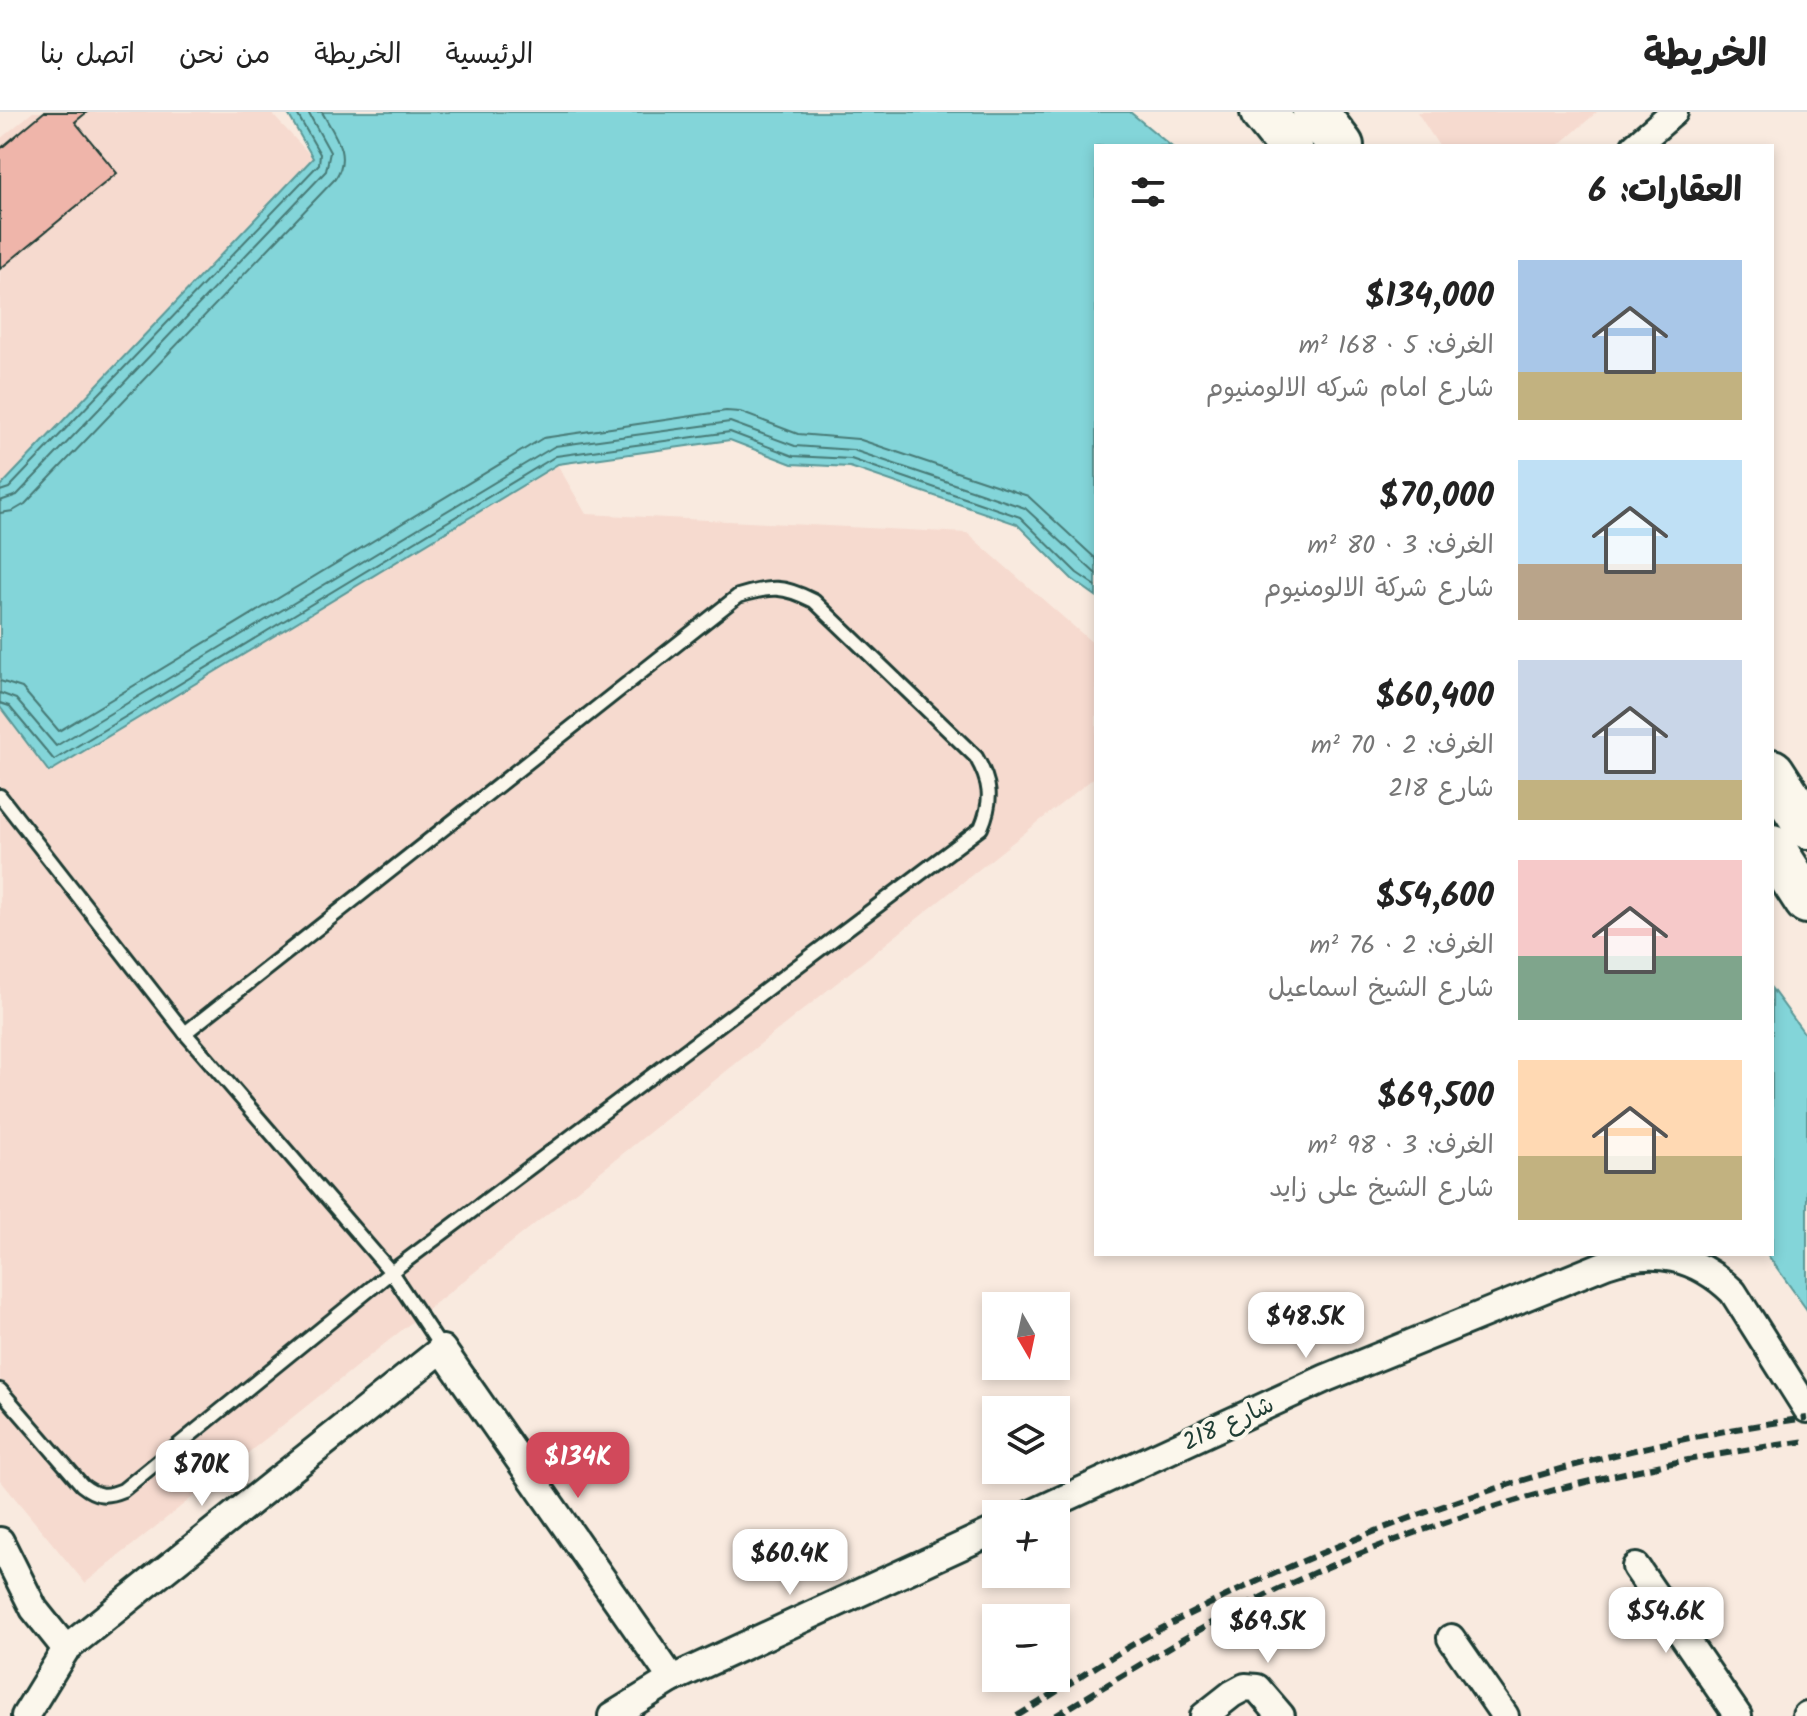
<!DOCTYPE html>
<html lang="ar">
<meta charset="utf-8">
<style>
body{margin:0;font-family:Kalam,"Playpen Sans Arabic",sans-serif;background:#f2f2f2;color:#222;direction:rtl;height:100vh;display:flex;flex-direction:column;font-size:30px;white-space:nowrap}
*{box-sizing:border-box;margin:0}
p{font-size:26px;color:#767676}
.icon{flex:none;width:44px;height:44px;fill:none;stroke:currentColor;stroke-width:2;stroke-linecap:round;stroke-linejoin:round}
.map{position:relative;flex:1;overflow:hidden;direction:ltr}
.drawer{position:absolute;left:1094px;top:32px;width:680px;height:1112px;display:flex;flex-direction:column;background:#fff;border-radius:0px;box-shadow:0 4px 12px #0003;direction:rtl}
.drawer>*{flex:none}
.needle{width:52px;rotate:171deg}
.controls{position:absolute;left:982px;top:1180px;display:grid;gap:16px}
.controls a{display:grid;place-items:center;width:88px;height:88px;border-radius:0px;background:#fff;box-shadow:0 4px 12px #0003;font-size:40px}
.price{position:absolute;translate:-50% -68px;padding:0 18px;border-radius:16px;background:#fff;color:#222;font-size:26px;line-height:52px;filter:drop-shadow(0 2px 4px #0008)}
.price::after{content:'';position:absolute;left:50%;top:48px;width:24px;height:18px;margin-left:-12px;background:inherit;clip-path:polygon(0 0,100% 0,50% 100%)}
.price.current{background:#d1495b;color:#fff}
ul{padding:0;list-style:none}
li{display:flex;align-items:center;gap:24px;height:200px;padding:0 32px}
li span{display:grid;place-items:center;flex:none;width:224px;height:160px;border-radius:0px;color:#555}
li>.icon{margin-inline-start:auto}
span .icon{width:96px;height:96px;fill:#fffc;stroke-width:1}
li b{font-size:34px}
h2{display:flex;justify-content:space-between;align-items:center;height:96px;padding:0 32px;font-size:34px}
header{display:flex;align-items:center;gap:48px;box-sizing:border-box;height:112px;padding:0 40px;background:#fff;border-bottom:2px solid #e0e0e0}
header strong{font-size:38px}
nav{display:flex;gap:44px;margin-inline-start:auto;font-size:28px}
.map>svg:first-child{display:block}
.built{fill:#f6dacf}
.water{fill:#83d5d9;stroke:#5b9897;stroke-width:2}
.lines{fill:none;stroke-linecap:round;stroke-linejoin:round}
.shore{stroke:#477a76;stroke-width:2}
.building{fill:#efb5aa;stroke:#1f3d34;stroke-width:2}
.service-casing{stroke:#1f3d34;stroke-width:18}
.minor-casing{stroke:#1f3d34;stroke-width:32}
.motorway-casing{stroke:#1f3d34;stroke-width:50}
.service{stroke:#fbf7ec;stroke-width:12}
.minor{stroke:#fbf7ec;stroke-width:26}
.motorway{stroke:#fbf7ec;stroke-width:44}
.rail{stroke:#1f3d34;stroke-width:6;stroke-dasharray:12 6;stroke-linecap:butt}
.labels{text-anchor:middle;stroke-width:8;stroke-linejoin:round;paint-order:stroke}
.street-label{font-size:24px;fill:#1f3d34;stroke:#fbf7ec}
</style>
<header>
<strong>الخريطة</strong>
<nav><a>الرئيسية</a><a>الخريطة</a><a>من نحن</a><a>اتصل بنا</a></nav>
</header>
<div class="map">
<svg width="1807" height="1604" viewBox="0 0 1807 1604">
<rect width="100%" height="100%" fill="#f9eadf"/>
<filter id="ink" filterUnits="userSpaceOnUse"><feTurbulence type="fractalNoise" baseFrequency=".0125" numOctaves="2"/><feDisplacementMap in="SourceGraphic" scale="16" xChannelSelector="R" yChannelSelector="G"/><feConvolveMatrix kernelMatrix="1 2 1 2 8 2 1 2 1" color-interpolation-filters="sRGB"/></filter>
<g filter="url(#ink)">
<g class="built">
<path d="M33,0h237l43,46 -313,329v-348z"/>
<path d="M1417,0h180l-39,34h-119z"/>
<path d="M557,352l29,50 381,19 129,113v130l-1011,807 -85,-103v-773l50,65z"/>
</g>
<g class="water">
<path d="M287,0h843l41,34h-75v450l-24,-17 -55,-55 -167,-57 -58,-3 -62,-24 -172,24 -509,308 -49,-65v-220l313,-329z"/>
<path d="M1772,877l35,48v273l-40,-56h5z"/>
</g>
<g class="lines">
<g class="shore">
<path d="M0,379l9,-3 310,-324 1,-10 -24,-42"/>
<path d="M0,389l17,-6 309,-324 4,-19 -22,-40"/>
<path d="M0,401l13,-2 12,-7 310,-325c17,-24 -1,-45 -13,-67"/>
<path d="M0,569l22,7 37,43 484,-293 183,-27 14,1 58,22 60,5 170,57 68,63"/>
<path d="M0,581l16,6 40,47 499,-300 175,-24 65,24 58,4 172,58 71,66"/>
<path d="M0,591l9,3 45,54 502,-304 174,-24 63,24 58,3 169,58 57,56 19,13"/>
</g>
</g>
<path class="building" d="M44,0h43l-12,10 42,51 -117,96v-120z"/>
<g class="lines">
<defs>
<g id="service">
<path d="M0,684l185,237 206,239 51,77"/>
<path d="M0,1278l82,95c15,12 24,12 41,5l268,-218 590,-444c12,-28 10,-45 -5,-71l-162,-156c-31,-16 -43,-15 -76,-5l-553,437"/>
</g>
<g id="minor">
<path d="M1635,34l39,-34"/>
<path d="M1031,1402l295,-136 280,-114c48,-17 90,-8 127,28l74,117"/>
<path d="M0,1429l34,68 32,40"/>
<path d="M1636,1455l102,149"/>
<path d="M1451,1526l54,78"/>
<path d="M25,1604l41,-67 376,-300 230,330"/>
<path d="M612,1604l60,-37 324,-149"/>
<path d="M1204,1604l28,-22 13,-7 12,1 24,28"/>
<path d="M1806,1604l1,-1"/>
</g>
<g id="motorway">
<path d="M1263,0l27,34"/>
<path d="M1315,0l26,34"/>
<path d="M1772,660l35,54"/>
<path d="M1772,735l35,54"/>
</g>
</defs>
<use href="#service" class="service-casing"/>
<use href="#minor" class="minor-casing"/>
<use href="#motorway" class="motorway-casing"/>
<use href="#service" class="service"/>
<use href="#minor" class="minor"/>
<use href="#motorway" class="motorway"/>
<g class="rail">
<path d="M1017,1604c50,-30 99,-64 151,-91 199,-103 417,-177 639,-207"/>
<path d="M1055,1604c70,-41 138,-86 211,-121 167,-81 357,-130 541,-154"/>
</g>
</g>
</g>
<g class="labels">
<g class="street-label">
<text transform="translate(1228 1311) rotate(-25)" y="8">شارع 218</text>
</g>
</g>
</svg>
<div class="controls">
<a><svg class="needle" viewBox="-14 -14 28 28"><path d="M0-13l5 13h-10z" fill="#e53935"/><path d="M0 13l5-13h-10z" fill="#767676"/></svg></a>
<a><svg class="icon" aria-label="layers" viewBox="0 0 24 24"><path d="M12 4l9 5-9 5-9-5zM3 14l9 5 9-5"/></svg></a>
<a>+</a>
<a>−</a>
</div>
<b class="price" style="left:1306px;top:1248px">$48.5K</b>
<b class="price current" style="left:578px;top:1388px">$134K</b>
<b class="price" style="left:202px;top:1396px">$70K</b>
<b class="price" style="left:790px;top:1485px">$60.4K</b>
<b class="price" style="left:1666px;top:1543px">$54.6K</b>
<b class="price" style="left:1268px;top:1553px">$69.5K</b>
<section class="drawer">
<h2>العقارات: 6<svg class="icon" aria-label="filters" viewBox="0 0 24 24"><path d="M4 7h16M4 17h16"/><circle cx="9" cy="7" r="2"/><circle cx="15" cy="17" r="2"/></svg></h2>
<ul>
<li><span style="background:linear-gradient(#a9c7e8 70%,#c2b280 0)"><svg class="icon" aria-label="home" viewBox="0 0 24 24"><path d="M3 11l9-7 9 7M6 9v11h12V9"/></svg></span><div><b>$134,000</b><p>الغرف: 5 · 168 m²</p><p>شارع امام شركه الالومنيوم</p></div></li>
<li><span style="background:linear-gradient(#bfe0f5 65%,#b9a48a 0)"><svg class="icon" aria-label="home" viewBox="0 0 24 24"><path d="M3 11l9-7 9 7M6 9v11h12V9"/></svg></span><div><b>$70,000</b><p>الغرف: 3 · 80 m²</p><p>شارع شركة الالومنيوم</p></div></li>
<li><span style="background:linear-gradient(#c9d6e8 75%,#c2b280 0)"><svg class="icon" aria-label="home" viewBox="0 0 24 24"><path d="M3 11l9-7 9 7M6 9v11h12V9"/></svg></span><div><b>$60,400</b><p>الغرف: 2 · 70 m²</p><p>شارع 218</p></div></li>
<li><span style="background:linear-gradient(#f6c9c9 60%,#7fa58c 0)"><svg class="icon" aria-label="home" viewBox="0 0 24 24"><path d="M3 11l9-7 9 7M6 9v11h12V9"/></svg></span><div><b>$54,600</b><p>الغرف: 2 · 76 m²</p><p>شارع الشيخ اسماعيل</p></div></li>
<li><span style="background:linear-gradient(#ffd9b3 60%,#c2b280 0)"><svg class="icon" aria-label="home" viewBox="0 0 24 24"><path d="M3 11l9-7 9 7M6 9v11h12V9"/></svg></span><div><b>$69,500</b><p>الغرف: 3 · 98 m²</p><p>شارع الشيخ على زايد</p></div></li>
</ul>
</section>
</div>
